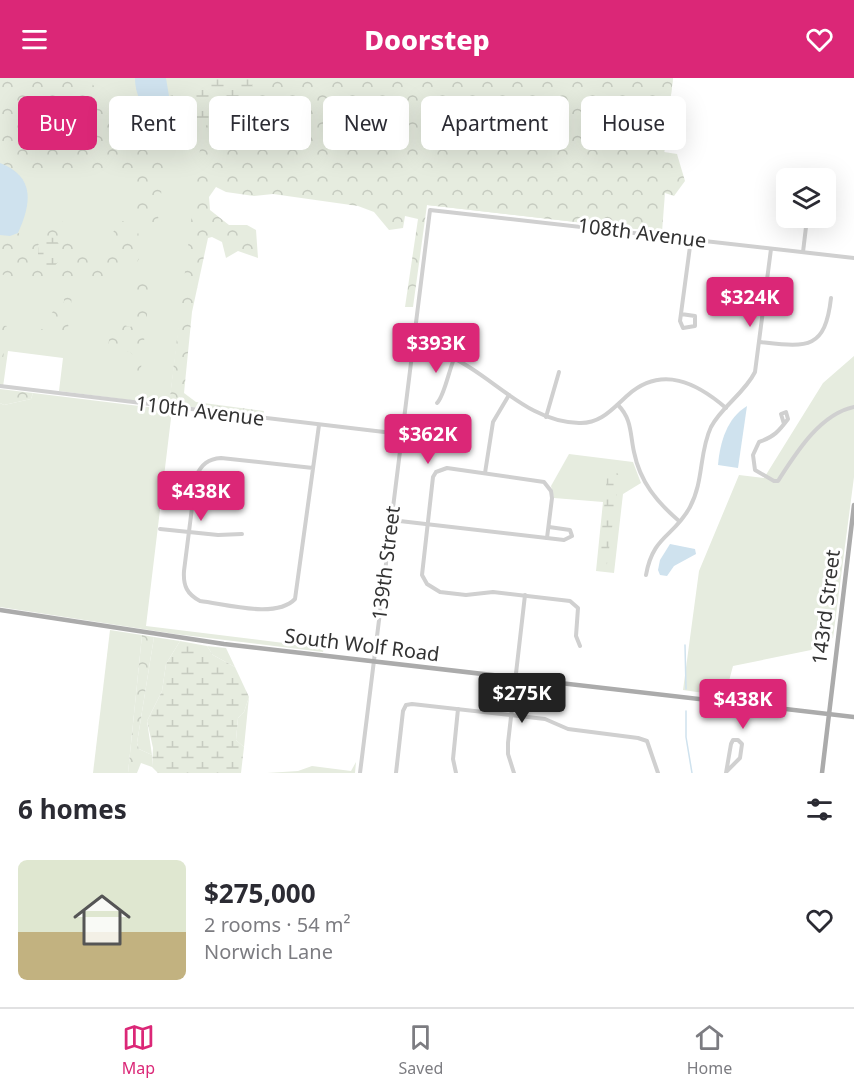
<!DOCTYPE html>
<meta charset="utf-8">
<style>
body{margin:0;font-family:"Noto Sans",sans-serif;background:#f2f2f3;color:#2b2b33;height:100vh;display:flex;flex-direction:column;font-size:22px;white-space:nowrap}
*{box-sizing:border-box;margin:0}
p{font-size:20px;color:#7c7c81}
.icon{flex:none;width:33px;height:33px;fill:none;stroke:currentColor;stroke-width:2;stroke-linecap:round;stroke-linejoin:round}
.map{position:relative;height:695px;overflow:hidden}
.side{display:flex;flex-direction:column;background:#fff;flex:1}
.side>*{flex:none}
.banner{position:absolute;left:18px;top:18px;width:819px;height:54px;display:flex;gap:12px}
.controls{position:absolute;left:776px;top:90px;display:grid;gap:12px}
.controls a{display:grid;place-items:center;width:60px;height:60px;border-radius:9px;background:#fff;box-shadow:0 6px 24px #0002;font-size:30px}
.price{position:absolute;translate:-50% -51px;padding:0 14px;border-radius:6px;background:#db2777;color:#fff;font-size:20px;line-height:39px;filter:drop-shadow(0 2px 3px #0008)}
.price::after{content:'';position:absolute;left:50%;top:36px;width:18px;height:14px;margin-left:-9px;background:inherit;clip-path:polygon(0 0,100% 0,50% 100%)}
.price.active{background:#222;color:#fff}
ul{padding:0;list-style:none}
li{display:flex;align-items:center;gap:18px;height:150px;padding:0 18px}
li+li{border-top:2px solid #e1e1e2}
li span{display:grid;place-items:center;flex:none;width:168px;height:120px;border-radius:9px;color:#555}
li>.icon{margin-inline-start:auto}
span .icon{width:72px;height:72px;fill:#fffc;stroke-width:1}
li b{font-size:26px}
h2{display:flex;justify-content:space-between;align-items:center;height:72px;padding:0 18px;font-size:26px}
.chip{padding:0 21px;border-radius:9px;background:#fff;box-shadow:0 6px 24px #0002;font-size:21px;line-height:54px}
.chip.active{background:#db2777;color:#fff}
header{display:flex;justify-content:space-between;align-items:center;height:78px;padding:0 18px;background:#db2777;color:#fff;font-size:27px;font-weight:800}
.dock{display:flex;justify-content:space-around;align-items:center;height:84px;border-top:2px solid #e1e1e2;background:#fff;font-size:16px;color:#7c7c81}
.dock a{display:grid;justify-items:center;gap:3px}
.dock .active{color:#db2777}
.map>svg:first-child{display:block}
.green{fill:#e6ecdf}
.forest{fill:url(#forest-crowns);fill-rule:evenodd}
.wetland{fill:url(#wetland-marsh)}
.water{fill:#cfe2ee}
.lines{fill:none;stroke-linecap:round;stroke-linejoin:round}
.stream{stroke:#cfe2ee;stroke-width:1.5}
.minor{stroke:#d0d0d0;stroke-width:4}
.major{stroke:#ababab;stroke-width:4.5}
.labels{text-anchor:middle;stroke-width:6;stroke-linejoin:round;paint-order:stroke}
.street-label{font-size:20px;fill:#333;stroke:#fff}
</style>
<header><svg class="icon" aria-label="menu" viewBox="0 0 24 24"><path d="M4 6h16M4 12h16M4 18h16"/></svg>Doorstep<svg class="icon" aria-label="heart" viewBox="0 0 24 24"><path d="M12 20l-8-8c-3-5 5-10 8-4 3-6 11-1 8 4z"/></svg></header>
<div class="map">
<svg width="854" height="695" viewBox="0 0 854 695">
<defs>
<pattern id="forest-crowns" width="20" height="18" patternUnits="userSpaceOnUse" patternTransform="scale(1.5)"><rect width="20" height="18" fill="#e6ecdf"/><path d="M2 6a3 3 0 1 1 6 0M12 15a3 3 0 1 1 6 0" fill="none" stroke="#c6cbc0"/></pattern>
<pattern id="wetland-marsh" width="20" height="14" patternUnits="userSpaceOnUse" patternTransform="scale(1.5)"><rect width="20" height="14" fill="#e6ecdf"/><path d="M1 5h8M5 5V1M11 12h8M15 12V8" fill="none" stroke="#c6cbc0"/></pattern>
</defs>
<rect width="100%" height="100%" fill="#fff"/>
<g class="green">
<path d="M0,0h673l-18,153 -457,-52 -29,226 -110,-14 4,-33 -55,-7 -5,36 -3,-1z"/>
<path d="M854,278v121l-21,161 -13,2 -9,10 -78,16 -8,30 -42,-6 16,-119 40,-96 25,3 59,-95z"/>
<path d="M33,315l139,17 -26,216 178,22 -1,4 -148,-18 -175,-27v-204l4,2 27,-6z"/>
<path d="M569,376l64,8 8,21 -18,11 -9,79 -18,-2 7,-69 -49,-4 -3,-12z"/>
<path d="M110,552l32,5 -14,138h-35z"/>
<path d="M154,559l26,4 -14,23 -4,27 -15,30 5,34 -13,-6 -2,-6z"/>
<path d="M207,568l19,2 9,19 -22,-12z"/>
<path d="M249,619l-5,50 -8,-7 2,-22 6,-6z"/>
<path d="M356,684l-1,11h-88l31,-2 14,-5 39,5z"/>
</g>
<g class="forest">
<path d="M0,0h87l35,40 6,14 9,5 5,-3 2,-11 -14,-21 1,-11 4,-2 1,6 24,25 7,-5 2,-19 -3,-18h9l-18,150h-7c-4,-8 -12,-10 -16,-18l12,-16v-5l-16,-12 -93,-9 -19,8 -18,-13z"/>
<path d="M256,0h417l-9,74 13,2 8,27 -11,15 -9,-3 -3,39 -235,-27 -14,102h-8l13,-88 -13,-3 -2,12 -14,2 -15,-18 -16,-6 -85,-12 -19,2 -28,-4 -10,-5 -7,10 1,13 19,15h18l9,5 2,28 -20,-7 -12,7 -4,-16 -10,-5 -4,1 -16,74 -8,81 12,9 68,9 -1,4 -94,-10 30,-250 6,-29c23,-11 43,-22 51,-48z"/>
<path d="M53,141l10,3 6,14 26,15 1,7 6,5 5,-2 4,-24 8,-17c26,8 19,15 20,39l-2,3h-11l-8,12 -20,5 -8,-1 -17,10 -6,48c-12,2 -21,-3 -32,-2v-5l21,1 1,-7 -5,-2 -1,-7 3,-4h9l2,-19 -3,-8 -27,-4 -22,5 -5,-3 1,-5 -9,-2v-39l10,1 8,-3 11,5 14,-8zM54,160l6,7 -2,16 -9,7 -3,-2z"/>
<path d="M151,201l-12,107 -5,-2v-28l-4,-4 -22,-5 3,-20 7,-4 12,4 6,-3 -2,-9 9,-10 1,-6 -13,-5 -1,-8z"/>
<path d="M0,247l7,1 -6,50h-1z"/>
<path d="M0,311l33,4 -2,6 -27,6 -4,-2z"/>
<path d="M142,557l12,2 -17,106 2,6 13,6v12l-11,-4 -4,10h-9z"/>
</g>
<g class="wetland">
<path d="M211,0h45l-13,27 -38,21 -12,-3 -5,-8 6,-20z"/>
<path d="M47,159l7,1 6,7 -2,17 -6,7 -9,-2 -5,-8v-14z"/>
<path d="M616,391l3,8 -12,87 -5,2 -3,-3 8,-87 2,-6z"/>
<path d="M180,563l27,5 6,9 22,12 14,30 -5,15 -6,6 -2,22 8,7 -3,26h-83l-6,-6 1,-19 -6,-27 15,-30 4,-27z"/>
</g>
<g class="water">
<path d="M135,0h31l3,18 -2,19 -5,5 -8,-1c-12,-13 -19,-24 -19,-41z"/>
<path d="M0,85c36,14 31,41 18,70l-8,3 -10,-1z"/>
<path d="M747,328l-9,62 -20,-3c2,-23 9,-47 29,-59z"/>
<path d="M670,466l25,5 1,5 -22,12 -7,10 -7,-1 -2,-5 2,-10z"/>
</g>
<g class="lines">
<g class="stream">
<path d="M685,567l1,44"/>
<path d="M686,633v26l6,36"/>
</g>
<g class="minor">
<path d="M806,100l5,-6"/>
<path d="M802,140l4,9 -3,25"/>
<path d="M681,236l14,2v10l-12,2 -3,-7 11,-82"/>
<path d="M760,264c46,5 65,9 71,-44"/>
<path d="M411,270c12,1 25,2 36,7 46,20 79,67 132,68 22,1 34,-15 49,-28 34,-30 69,-12 98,13"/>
<path d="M0,308l401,48"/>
<path d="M437,325c7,-6 12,-33 17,-44"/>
<path d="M618,327c14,14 12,29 16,47 6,30 23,50 45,69"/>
<path d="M546,339l13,-45"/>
<path d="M784,346l-3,-10 5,-2 2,7c-9,12 -14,18 -29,23l-6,13 2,15 19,11h4c18,-28 42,-67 76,-74"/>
<path d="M313,390l-92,-10c-13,1 -19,6 -25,18l-12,95c-1,15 3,23 16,30 26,3 76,18 95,-2l24,-174"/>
<path d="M485,395l8,-51 16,-27"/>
<path d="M391,442l173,20 8,-4 -2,-6 -21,-3"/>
<path d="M160,451l58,6 24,-1"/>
<path d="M547,460l5,-40 -1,-7 -7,-9 -97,-14 -11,4 -3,5 -11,98 5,9 13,8 26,3 27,-3 77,9 8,7 -2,28 4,10"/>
<path d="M646,497c7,-40 28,-38 44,-68 14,-26 9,-55 21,-80 11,-21 33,-33 44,-55l16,-123"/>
<path d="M360,695l70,-563 424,48"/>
<path d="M396,695l7,-62 3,-6 6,-1 133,15 23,10 70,9 9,3 11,32"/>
<path d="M456,695l-3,-14 5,-50"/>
<path d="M514,695l-6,-19v-11l17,-148"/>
<path d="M726,695l5,-29 2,-4h5l4,4 -2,14 -13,13"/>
</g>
<g class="major">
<path d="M0,532l224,34 630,73"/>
<path d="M822,695l32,-268"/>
</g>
</g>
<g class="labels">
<g class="street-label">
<text transform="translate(642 155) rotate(7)" y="7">108th Avenue</text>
<text transform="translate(200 333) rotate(7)" y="7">110th Avenue</text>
<text transform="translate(386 485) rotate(-83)" y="7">139th Street</text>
<text transform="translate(826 529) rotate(-83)" y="7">143rd Street</text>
<text transform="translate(362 567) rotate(7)" y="7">South Wolf Road</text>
</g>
</g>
</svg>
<div class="controls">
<a><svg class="icon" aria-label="layers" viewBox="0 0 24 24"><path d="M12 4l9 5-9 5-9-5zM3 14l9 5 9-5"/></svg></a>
</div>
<b class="price" style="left:750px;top:250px">$324K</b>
<b class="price" style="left:436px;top:296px">$393K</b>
<b class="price" style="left:428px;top:387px">$362K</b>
<b class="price" style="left:201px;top:444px">$438K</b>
<b class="price active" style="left:522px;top:646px">$275K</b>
<b class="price" style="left:743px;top:652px">$438K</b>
<div class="banner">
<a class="chip active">Buy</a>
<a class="chip">Rent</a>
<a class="chip">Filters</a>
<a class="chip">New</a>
<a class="chip">Apartment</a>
<a class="chip">House</a>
</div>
</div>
<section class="side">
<h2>6 homes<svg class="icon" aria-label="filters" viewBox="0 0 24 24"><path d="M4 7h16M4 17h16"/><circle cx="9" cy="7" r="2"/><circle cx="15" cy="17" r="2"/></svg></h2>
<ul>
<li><span style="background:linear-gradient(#dfe7d0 60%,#c2b280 0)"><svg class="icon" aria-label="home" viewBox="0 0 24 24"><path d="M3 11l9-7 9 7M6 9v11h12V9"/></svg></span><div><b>$275,000</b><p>2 rooms · 54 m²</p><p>Norwich Lane</p></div><svg class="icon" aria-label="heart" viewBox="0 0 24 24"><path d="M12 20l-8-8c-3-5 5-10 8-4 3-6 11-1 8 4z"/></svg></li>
</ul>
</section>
<nav class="dock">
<a class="active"><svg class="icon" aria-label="map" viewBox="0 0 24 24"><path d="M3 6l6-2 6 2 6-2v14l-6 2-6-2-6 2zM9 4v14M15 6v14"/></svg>Map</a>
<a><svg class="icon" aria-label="saved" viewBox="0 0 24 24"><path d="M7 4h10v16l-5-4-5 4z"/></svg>Saved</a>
<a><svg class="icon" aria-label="home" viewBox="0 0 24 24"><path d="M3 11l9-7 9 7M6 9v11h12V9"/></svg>Home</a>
</nav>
